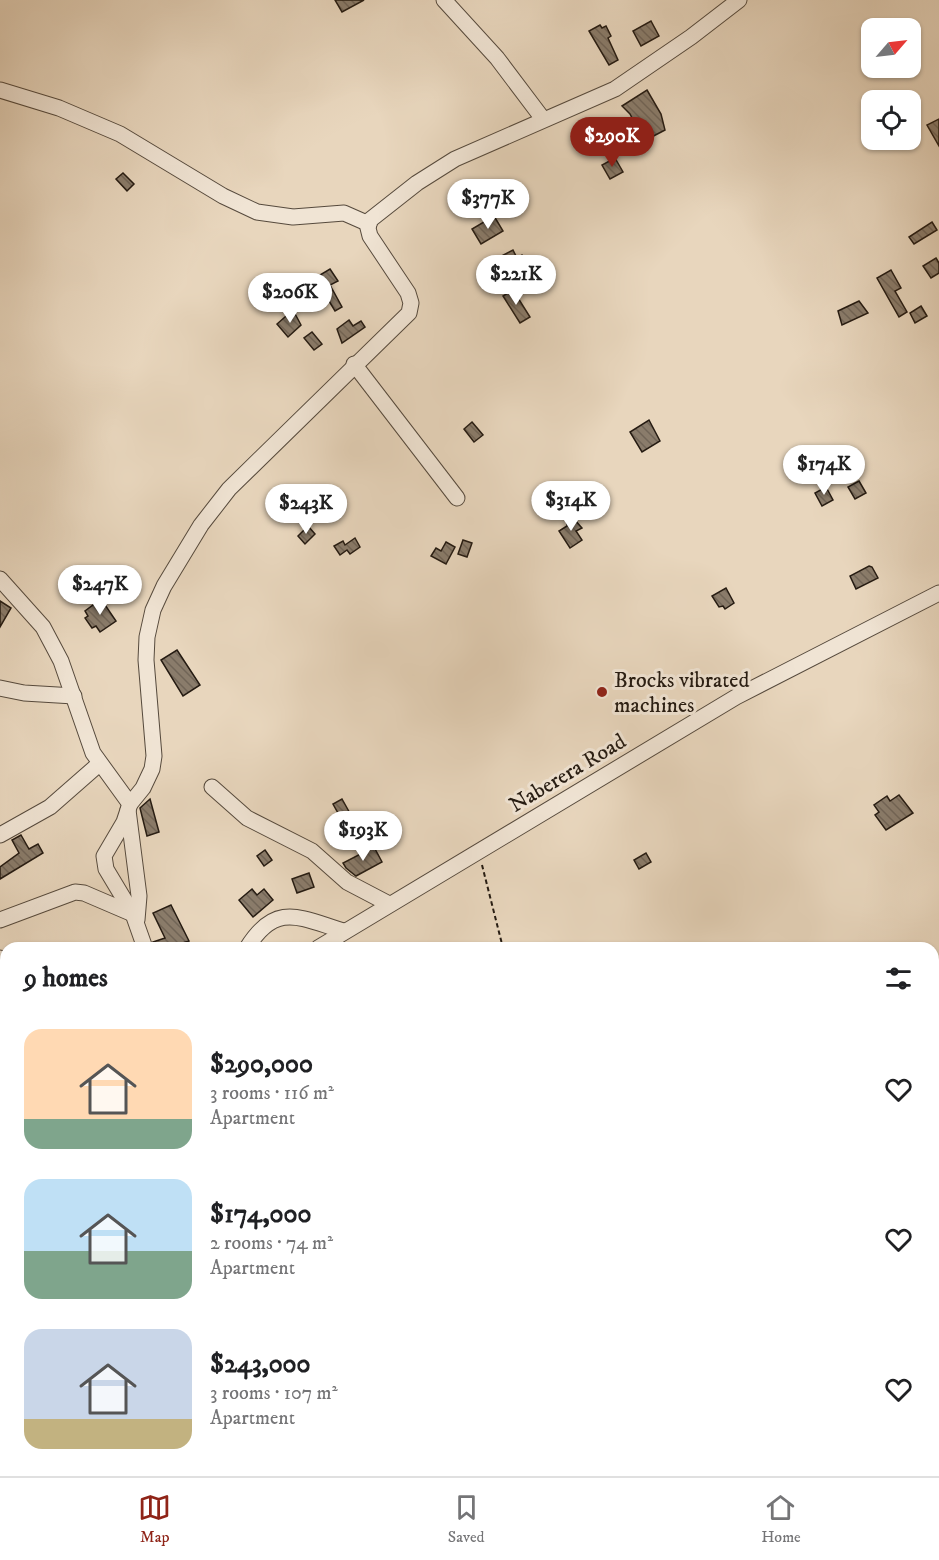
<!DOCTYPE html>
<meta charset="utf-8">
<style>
body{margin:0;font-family:"IM FELL DW Pica",serif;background:#f6f6f6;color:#202124;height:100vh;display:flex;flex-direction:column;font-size:22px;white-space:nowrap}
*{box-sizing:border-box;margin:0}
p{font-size:20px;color:#757577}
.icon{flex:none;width:33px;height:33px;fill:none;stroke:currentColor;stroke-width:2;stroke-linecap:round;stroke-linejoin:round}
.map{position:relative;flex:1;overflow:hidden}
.drawer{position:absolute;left:0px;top:942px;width:939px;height:534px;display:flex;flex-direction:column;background:#fff;border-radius:18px 18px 0 0;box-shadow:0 2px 4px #0004}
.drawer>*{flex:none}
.needle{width:39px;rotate:62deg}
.controls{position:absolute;left:861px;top:18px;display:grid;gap:12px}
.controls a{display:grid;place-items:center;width:60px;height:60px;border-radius:12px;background:#fff;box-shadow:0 2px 4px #0004;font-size:30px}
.price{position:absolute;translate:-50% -51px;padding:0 14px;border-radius:21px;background:#fff;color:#222;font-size:20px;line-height:39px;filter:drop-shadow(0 2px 3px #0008)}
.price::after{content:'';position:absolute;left:50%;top:36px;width:18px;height:14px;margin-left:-9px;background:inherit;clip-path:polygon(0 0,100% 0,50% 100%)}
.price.active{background:#8f2418;color:#fff}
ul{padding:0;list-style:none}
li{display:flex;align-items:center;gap:18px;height:150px;padding:0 24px}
li span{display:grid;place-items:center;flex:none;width:168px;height:120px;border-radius:18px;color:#555}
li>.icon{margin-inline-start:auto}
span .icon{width:72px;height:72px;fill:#fffc;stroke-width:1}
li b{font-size:26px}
h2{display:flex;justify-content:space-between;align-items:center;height:72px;padding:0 24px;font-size:26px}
.tab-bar{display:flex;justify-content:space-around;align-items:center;height:84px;border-top:2px solid #e0e0e0;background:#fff;font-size:16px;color:#757577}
.tab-bar a{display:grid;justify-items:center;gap:3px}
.tab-bar .active{color:#8f2418}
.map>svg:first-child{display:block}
.building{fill:url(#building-back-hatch);stroke:#251b12;stroke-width:1.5}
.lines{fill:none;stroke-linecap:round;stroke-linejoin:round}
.minor-casing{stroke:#564a3d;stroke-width:17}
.path{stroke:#251b12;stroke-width:2;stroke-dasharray:4.5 3;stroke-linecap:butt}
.minor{stroke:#f0e4d4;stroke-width:15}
.poi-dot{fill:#8f2418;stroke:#f0e4d4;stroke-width:2}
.labels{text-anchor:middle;stroke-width:6;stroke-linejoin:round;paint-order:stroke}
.poi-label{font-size:22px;fill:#251b12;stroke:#f0e4d4;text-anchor:start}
.street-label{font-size:22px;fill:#251b12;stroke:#f0e4d4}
</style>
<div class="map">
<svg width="939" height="1476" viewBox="0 0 939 1476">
<defs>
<pattern id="building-back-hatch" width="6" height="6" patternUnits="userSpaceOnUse" patternTransform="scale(1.5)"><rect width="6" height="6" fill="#8a7c6b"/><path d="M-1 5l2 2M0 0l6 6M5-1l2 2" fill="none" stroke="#716557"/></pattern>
</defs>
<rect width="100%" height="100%" fill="#e8d6bd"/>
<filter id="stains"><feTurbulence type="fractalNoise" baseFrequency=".00333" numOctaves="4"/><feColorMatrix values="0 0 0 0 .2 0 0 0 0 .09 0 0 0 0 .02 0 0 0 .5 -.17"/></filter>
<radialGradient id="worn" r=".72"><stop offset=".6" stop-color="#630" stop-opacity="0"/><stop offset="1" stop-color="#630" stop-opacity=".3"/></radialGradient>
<g class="building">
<path d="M335,0h29l-22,12z"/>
<path d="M651,21l8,15 -18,10 -8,-15z"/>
<path d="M600,25l2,3 4,-2 5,10 -3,2 10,22 -9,5 -20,-34z"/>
<path d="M647,90l14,24 4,16 -21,11 -14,-27 -8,-8z"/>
<path d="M939,119v27l-12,-21z"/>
<path d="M615,158l8,14 -13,7 -8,-14z"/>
<path d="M123,173l11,11 -7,7 -11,-12z"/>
<path d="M494,216l9,15 -22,13 -9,-15z"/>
<path d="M932,222l5,8 -23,14 -5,-7z"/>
<path d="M513,250l4,8 5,-3 14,24 -10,5 -14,-23 -17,10 -5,-9z"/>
<path d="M936,258l3,5v10l-8,5 -8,-12z"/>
<path d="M330,269l8,12 -8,4 12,22 -7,4 -20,-33z"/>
<path d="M891,270l10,18 -6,3 12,21 -8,5 -22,-39z"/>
<path d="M513,290l17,27 -10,6 -17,-27z"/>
<path d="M859,301l9,12 -26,12 -4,-14z"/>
<path d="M921,306l6,10 -12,7 -5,-10z"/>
<path d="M293,310l8,15 -13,12 -11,-13z"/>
<path d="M349,320l4,6 8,-5 4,6 -23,16 -5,-14z"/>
<path d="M312,332l10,12 -8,6 -10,-12z"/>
<path d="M649,420l11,21 -18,11 -12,-20z"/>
<path d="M472,422l11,13 -9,7 -10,-13z"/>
<path d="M859,481l7,12 -11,6 -7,-12z"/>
<path d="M826,487l7,13 -11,6 -7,-13z"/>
<path d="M567,511l15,17 -6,3 6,9 -12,8 -11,-17 8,-5z"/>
<path d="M308,526l7,8 -10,10 -7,-8z"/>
<path d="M355,538l5,9 -10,7 -3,-4 -7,5 -6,-9 9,-5 2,4z"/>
<path d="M463,540l9,3 -5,14 -9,-3z"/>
<path d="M446,542l9,5 -9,17 -15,-8 5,-8 5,3z"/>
<path d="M869,566l3,1 6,11 -22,11 -6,-13z"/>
<path d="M726,588l8,15 -9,6 -2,-3 -4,1 -7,-11z"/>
<path d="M101,599l15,22 -16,11 -4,-6 -4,2 -7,-10 3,-2 -3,-5z"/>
<path d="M0,601l11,7 -11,19z"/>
<path d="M177,650l23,35 -17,11 -22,-36z"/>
<path d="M899,795l14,18 -27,17 -11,-15 4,-3 -5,-7 13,-9 3,5z"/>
<path d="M150,799l9,33 -12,4 -7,-28z"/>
<path d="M342,799l10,18 -9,5 -10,-18z"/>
<path d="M21,835l8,14 9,-5 5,9 -43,26v-12l19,-14 -7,-13z"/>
<path d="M374,847l8,15 -26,14 -10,-8 -3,-5z"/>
<path d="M265,850l7,10 -8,6 -7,-10z"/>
<path d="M646,853l5,9 -12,7 -5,-9z"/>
<path d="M309,873l5,14 -17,6 -5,-14z"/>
<path d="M252,889l5,6 7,-6 9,11 -20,17 -14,-17z"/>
<path d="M171,905l18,36 -23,7h-11l-2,-6 12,-4 -12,-25z"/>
</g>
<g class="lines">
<defs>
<g id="minor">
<path d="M444,0l53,58 46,61"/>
<path d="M0,90l59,18 61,26 103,62 34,16 36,5 51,-4 25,11"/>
<path d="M354,364l103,134"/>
<path d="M0,579l43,48 18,34 32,92 37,51"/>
<path d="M0,688l24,5 50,3"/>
<path d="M212,787l35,31 65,33 35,31 42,22"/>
<path d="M128,810l11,86 -2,24"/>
<path d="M0,835l50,-28 49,-43"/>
<path d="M0,920l75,-28 9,1 49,21"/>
<path d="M145,948l-12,-34 -27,-45 -2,-13 20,-34 6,-18 13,-16 9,-19 2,-13 -8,-96 1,-23 6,-27 11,-24 37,-61 28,-36 180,-176 2,-10 -3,-10 -38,-57 -2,-8 2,-8 47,-37 38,-24 160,-70 76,-52 48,-37"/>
<path d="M247,948c29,-47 53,-30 97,-17"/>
<path d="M318,948l418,-251 203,-104"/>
<path d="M0,958l6,2"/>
<path d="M0,1068l6,-1"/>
<path d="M0,1104l6,-2"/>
<path d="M933,1278l6,-6"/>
<path d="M288,1470l2,6"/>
<path d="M709,1470l3,6"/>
<path d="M754,1476l5,-6"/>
</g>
</defs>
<use href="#minor" class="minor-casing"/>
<path class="path" d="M482,865l21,83"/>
<use href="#minor" class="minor"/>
</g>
<circle class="poi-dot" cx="602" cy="692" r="6"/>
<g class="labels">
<g class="poi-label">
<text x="614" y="687">Brocks vibrated<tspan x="614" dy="25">machines</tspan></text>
</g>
<g class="street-label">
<text transform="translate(567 772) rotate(-31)" y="8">Naberera Road</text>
</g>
</g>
<rect width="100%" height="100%" filter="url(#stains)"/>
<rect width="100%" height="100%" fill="url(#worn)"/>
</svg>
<div class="controls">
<a><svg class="needle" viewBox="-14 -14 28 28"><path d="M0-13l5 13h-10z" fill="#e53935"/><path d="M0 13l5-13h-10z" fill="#757577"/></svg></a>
<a><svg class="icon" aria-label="locate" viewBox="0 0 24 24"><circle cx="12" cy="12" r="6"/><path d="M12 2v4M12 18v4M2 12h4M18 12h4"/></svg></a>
</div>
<b class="price active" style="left:612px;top:168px">$290K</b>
<b class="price" style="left:488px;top:230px">$377K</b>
<b class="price" style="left:516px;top:306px">$221K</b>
<b class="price" style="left:290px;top:324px">$206K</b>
<b class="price" style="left:824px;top:496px">$174K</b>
<b class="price" style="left:571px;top:532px">$314K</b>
<b class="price" style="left:306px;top:535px">$243K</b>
<b class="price" style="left:100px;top:616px">$247K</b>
<b class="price" style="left:363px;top:862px">$193K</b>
<section class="drawer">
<h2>9 homes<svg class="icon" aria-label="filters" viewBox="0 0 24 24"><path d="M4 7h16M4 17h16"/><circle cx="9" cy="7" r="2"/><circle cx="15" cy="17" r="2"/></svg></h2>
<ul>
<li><span style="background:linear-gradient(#ffd9b3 75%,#7fa58c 0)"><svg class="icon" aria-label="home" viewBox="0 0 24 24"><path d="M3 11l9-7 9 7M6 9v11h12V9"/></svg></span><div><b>$290,000</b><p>3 rooms · 116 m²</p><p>Apartment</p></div><svg class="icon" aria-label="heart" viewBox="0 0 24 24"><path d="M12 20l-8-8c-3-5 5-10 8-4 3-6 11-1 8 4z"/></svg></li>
<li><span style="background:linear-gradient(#bfe0f5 60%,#7fa58c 0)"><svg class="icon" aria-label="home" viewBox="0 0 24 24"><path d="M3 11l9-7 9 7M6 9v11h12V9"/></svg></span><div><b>$174,000</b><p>2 rooms · 74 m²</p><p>Apartment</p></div><svg class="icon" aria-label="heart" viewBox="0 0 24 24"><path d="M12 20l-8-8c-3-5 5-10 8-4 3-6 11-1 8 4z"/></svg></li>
<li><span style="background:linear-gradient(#c9d6e8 75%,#c2b280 0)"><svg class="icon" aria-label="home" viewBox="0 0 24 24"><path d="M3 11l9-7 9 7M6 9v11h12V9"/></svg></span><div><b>$243,000</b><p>3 rooms · 107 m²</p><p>Apartment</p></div><svg class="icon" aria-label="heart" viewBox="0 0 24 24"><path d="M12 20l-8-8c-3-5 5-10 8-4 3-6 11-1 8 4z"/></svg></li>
</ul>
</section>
</div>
<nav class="tab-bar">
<a class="active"><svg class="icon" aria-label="map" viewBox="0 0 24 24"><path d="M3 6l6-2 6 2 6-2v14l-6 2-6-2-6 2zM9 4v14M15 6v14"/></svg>Map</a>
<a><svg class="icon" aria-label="saved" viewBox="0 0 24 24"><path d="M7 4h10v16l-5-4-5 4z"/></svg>Saved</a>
<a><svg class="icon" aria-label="home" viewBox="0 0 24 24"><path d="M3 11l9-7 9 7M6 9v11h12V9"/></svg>Home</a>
</nav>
